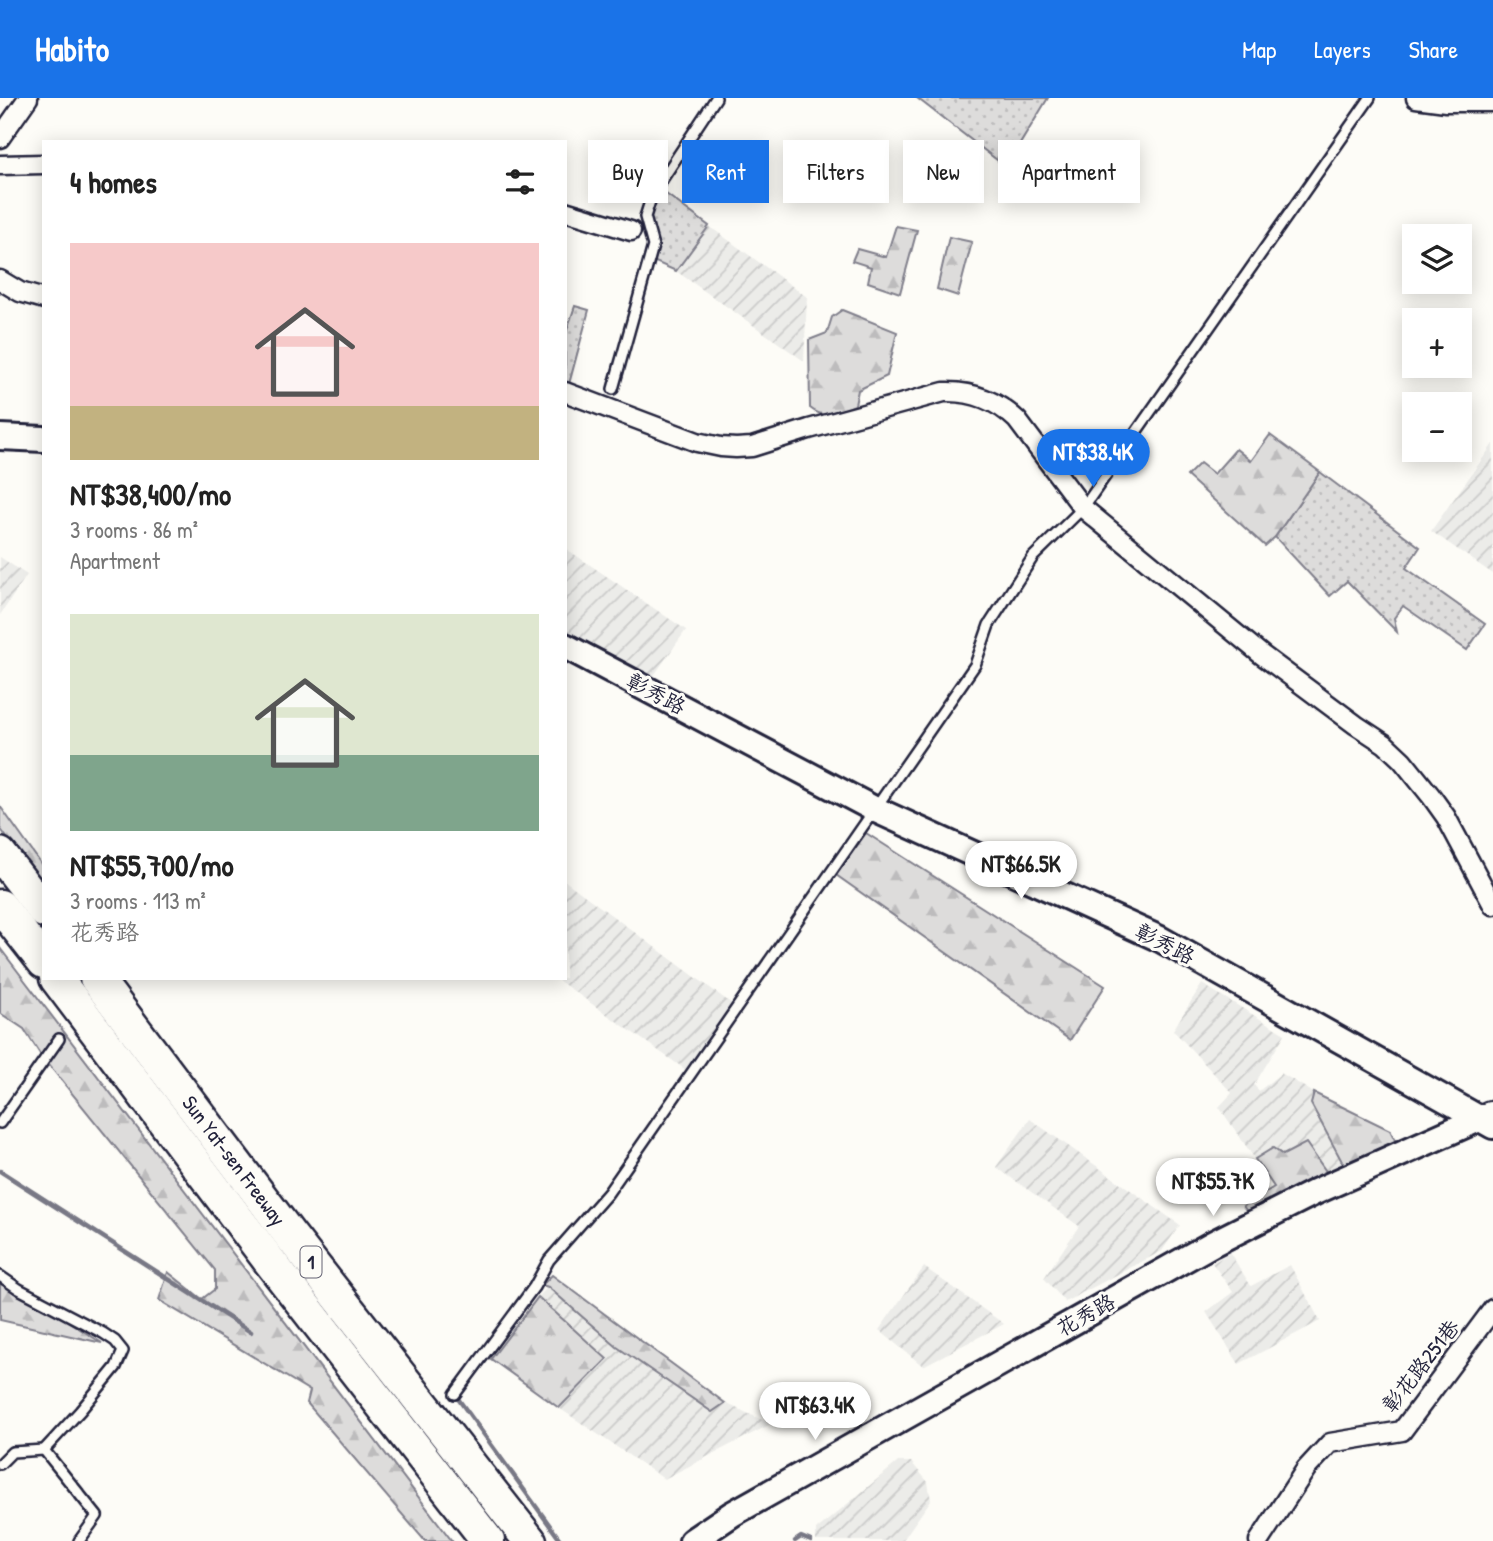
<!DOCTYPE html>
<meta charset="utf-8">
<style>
body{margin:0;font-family:"Patrick Hand","LXGW WenKai TC",sans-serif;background:#f6f6f6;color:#222;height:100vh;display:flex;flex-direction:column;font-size:26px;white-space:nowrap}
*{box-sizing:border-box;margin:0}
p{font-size:23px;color:#767676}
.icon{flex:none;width:38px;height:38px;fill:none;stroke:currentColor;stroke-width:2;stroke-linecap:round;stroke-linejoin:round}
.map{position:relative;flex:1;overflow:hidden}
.panel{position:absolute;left:42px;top:42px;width:525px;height:840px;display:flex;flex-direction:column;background:#fff;border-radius:0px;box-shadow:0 4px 18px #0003}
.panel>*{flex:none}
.hud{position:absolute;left:588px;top:42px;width:665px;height:63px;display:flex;gap:14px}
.controls{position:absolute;left:1402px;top:126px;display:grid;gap:14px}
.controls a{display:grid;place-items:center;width:70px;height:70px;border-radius:0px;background:#fff;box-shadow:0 4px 18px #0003;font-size:35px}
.price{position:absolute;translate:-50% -60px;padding:0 16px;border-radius:24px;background:#fff;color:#222;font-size:23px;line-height:46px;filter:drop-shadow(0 2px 4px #0008)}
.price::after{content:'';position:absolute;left:50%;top:42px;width:21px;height:16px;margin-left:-10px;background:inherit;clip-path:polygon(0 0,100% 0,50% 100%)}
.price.current{background:#1a73e8;color:#fff}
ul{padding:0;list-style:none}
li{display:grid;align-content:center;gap:14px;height:371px;padding:0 28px}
li span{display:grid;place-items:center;height:217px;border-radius:0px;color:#555}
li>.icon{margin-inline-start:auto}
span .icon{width:126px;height:126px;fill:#fffc;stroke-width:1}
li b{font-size:30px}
h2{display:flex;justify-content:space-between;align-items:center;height:84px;padding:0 28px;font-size:30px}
.tag{padding:0 24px;border-radius:0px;background:#fff;box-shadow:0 4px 18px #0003;font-size:24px;line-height:63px}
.tag.current{background:#1a73e8;color:#fff}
header{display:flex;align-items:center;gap:42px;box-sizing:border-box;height:98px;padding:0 35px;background:#1a73e8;color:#fff}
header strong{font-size:33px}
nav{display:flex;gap:38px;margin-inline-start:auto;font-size:24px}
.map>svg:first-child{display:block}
.industrial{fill:url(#industrial-furrows)}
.grass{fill:url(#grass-dots);stroke:#807f8b;stroke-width:2}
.forest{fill:url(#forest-firs);stroke:#807f8b;stroke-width:2}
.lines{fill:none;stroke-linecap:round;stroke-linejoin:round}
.stream{stroke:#787885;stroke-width:4.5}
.lane-casing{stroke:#22223b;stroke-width:14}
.street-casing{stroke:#22223b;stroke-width:23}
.secondary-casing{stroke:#22223b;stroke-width:30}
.highway-casing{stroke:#22223b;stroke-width:37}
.lane{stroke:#fdfcf7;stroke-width:9}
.street{stroke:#fdfcf7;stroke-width:18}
.secondary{stroke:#fdfcf7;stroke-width:24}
.highway{stroke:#fdfcf7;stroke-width:32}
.labels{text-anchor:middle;stroke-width:6;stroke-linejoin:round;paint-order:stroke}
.shield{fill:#fdfcf7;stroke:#646373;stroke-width:2}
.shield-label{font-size:19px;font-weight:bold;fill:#22223b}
.street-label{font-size:21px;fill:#22223b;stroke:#fdfcf7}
</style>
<header>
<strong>Habito</strong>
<nav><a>Map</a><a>Layers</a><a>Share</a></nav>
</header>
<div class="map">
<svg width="1493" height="1443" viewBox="0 0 1493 1443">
<defs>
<pattern id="industrial-furrows" width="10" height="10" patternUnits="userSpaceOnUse" patternTransform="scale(1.75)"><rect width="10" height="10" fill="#ecece9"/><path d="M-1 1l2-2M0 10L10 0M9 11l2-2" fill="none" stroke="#cacac9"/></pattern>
<pattern id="grass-dots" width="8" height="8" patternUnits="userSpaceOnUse" patternTransform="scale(1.75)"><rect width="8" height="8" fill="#dddcdb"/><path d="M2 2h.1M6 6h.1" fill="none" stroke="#bdbcbd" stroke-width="1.8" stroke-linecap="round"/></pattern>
<pattern id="forest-firs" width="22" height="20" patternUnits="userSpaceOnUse" patternTransform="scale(1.75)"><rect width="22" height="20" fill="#dddcdb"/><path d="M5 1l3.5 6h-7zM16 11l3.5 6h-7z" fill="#bdbcbd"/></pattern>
</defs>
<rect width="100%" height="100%" fill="#fdfcf7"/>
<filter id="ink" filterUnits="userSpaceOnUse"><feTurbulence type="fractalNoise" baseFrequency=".0143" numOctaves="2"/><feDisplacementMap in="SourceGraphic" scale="14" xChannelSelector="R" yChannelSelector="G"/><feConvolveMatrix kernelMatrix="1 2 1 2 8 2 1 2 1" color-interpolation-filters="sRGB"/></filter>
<g filter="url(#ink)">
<g class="industrial">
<path d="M709,128l98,71 -3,64 -128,-90z"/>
<path d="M1493,346v130l-62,-43z"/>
<path d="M565,450l121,82 -36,51 -85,-46z"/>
<path d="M0,459l27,18 -27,40z"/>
<path d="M565,783l167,123 -46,66 -131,-92h10z"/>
<path d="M1202,886l83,50 -31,51 5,6 22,-18 33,20 -3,12 35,64 -16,8 -47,-22 -11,-7 -17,11 -36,-52 13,-14 -59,-63z"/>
<path d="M1030,1021l150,106 -18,26 -97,51 -21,-24 35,-52 -83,-59z"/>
<path d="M1230,1155l21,33 39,-21 30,56 -81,43 -33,-52 27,-20 -21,-29z"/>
<path d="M924,1169l80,57 -81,42 -44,-36z"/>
<path d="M548,1189l69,61 95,64 13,-9 46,21 -107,55 -105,-71 48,-50 -69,-61z"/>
<path d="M898,1364h13l17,20 3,18 -29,41h-86v-11z"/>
</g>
<g class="grass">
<path d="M917,0h131l-42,69z"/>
<path d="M658,90l51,38 -33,45 -23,-10 5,-19 -14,-31z"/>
<path d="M575,208l14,4 -20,74 -4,-2v-46z"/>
<path d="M1320,374l100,75 -14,21 79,56 -18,26 -64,-44 -9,12 3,14 -50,-51 -17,15 -55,-59z"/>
</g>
<g class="forest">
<path d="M896,128l21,4 -17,63 -32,-11 3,-15 -19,-6 5,-12 29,8z"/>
<path d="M949,139l23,5 -14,54 -21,-7z"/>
<path d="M842,212l55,22 -10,44 -29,14 -3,15c-17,7 -29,16 -45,3l-1,-68 18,-7 5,-16z"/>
<path d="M1270,337l50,37 -45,65 -10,9 -78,-70 13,-13 14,11 22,-25 15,12z"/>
<path d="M0,708l44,62v21l-44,-61z"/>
<path d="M866,735l239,153 -35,54 -234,-165z"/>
<path d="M0,850l452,593h-27l-118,-138 3,-12 -151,-91 9,-28 34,27 13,-10v-19l-175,-216 -16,-25 -24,-16z"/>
<path d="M1314,995l76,37 7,14 -51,25 -35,-65z"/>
<path d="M1306,1045l24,34 -78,41 -9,-12 31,-19 -19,-28 18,-11 10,7z"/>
<path d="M552,1177l173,128 -13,9 -95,-65 -69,-60 -6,-2z"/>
<path d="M0,1180l102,65 -102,-23z"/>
<path d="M538,1199l69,62 -48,49 -68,-49z"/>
</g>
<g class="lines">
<g class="stream">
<path d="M0,1073l251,161"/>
<path d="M459,1302l102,141"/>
<path d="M795,1443l6,-4 10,4"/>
</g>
<defs>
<g id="lane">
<path d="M613,291l40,-143 -8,-29 7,-22 64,-97"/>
<path d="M0,1025l59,-84"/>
<path d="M0,1178l19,13 84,44 12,8 8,10 -7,16 -36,44 -36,39 53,66 -18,25"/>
<path d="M455,1296l79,-107 15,-27 59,-67 367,-528 14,-40 44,-68 50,-49 287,-410"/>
<path d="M0,1366l12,-12 32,-2"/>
</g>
<g id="street">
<path d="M1416,0l30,4h47"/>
<path d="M0,40l28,-40"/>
<path d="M0,67l44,-1"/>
<path d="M565,113l66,20"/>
<path d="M0,182l20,12 24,7"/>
<path d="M565,294l132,50 24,5 15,1 16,-1 57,-18 135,-37c29,-1 52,8 73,28l66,88 179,147 94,70 29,19 17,16 29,36 15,21 47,88"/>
<path d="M1259,1443l47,-72 24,-26 72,-12 91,-122"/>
</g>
<g id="secondary">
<path d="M0,339l44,2"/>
<path d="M565,548l309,163 286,130 333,187"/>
<path d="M692,1443l40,-27 480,-270 103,-52 175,-78"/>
</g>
<g id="highway">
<path d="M0,756l44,57"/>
<path d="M0,808l44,56"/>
<path d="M56,880l212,281 220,282"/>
<path id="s1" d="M96,880l193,256 241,307"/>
</g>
</defs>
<use href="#lane" class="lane-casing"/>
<use href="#street" class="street-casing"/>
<use href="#secondary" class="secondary-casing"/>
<use href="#highway" class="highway-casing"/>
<use href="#lane" class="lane"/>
<use href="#street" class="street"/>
<use href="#secondary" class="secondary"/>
<use href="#highway" class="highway"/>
</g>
</g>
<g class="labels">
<rect class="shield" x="300.5" y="1148.5" width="21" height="31" rx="5"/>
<g class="shield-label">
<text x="311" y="1171">1</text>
</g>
<g class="street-label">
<text transform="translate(656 596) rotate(28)" y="7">彰秀路</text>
<text transform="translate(1165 846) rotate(27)" y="7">彰秀路</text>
<text dy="7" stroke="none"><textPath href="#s1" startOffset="229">Sun Yat-sen Freeway</textPath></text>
<text transform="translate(1086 1217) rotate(-29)" y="7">花秀路</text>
<text transform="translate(1421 1268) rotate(-52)" y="7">彰花路251巷</text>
</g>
</g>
</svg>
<div class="controls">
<a><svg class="icon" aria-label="layers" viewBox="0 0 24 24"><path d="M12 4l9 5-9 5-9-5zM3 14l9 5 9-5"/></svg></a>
<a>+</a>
<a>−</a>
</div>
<b class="price current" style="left:1093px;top:391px">NT$38.4K</b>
<b class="price" style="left:1021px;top:803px">NT$66.5K</b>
<b class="price" style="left:1213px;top:1120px">NT$55.7K</b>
<b class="price" style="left:815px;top:1344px">NT$63.4K</b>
<div class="hud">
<a class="tag">Buy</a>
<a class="tag current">Rent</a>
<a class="tag">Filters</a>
<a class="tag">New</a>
<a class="tag">Apartment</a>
</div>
<section class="panel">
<h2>4 homes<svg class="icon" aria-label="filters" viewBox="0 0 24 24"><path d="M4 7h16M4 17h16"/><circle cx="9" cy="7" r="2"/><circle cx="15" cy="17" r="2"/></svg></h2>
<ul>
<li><span style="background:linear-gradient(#f6c9c9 75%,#c2b280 0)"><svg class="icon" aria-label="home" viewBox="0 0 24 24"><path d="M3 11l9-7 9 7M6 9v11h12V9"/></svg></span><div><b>NT$38,400/mo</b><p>3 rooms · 86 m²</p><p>Apartment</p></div></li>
<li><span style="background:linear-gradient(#dfe7d0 65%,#7fa58c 0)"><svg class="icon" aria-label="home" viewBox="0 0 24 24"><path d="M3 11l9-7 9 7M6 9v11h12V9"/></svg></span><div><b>NT$55,700/mo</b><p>3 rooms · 113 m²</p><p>花秀路</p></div></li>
</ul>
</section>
</div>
